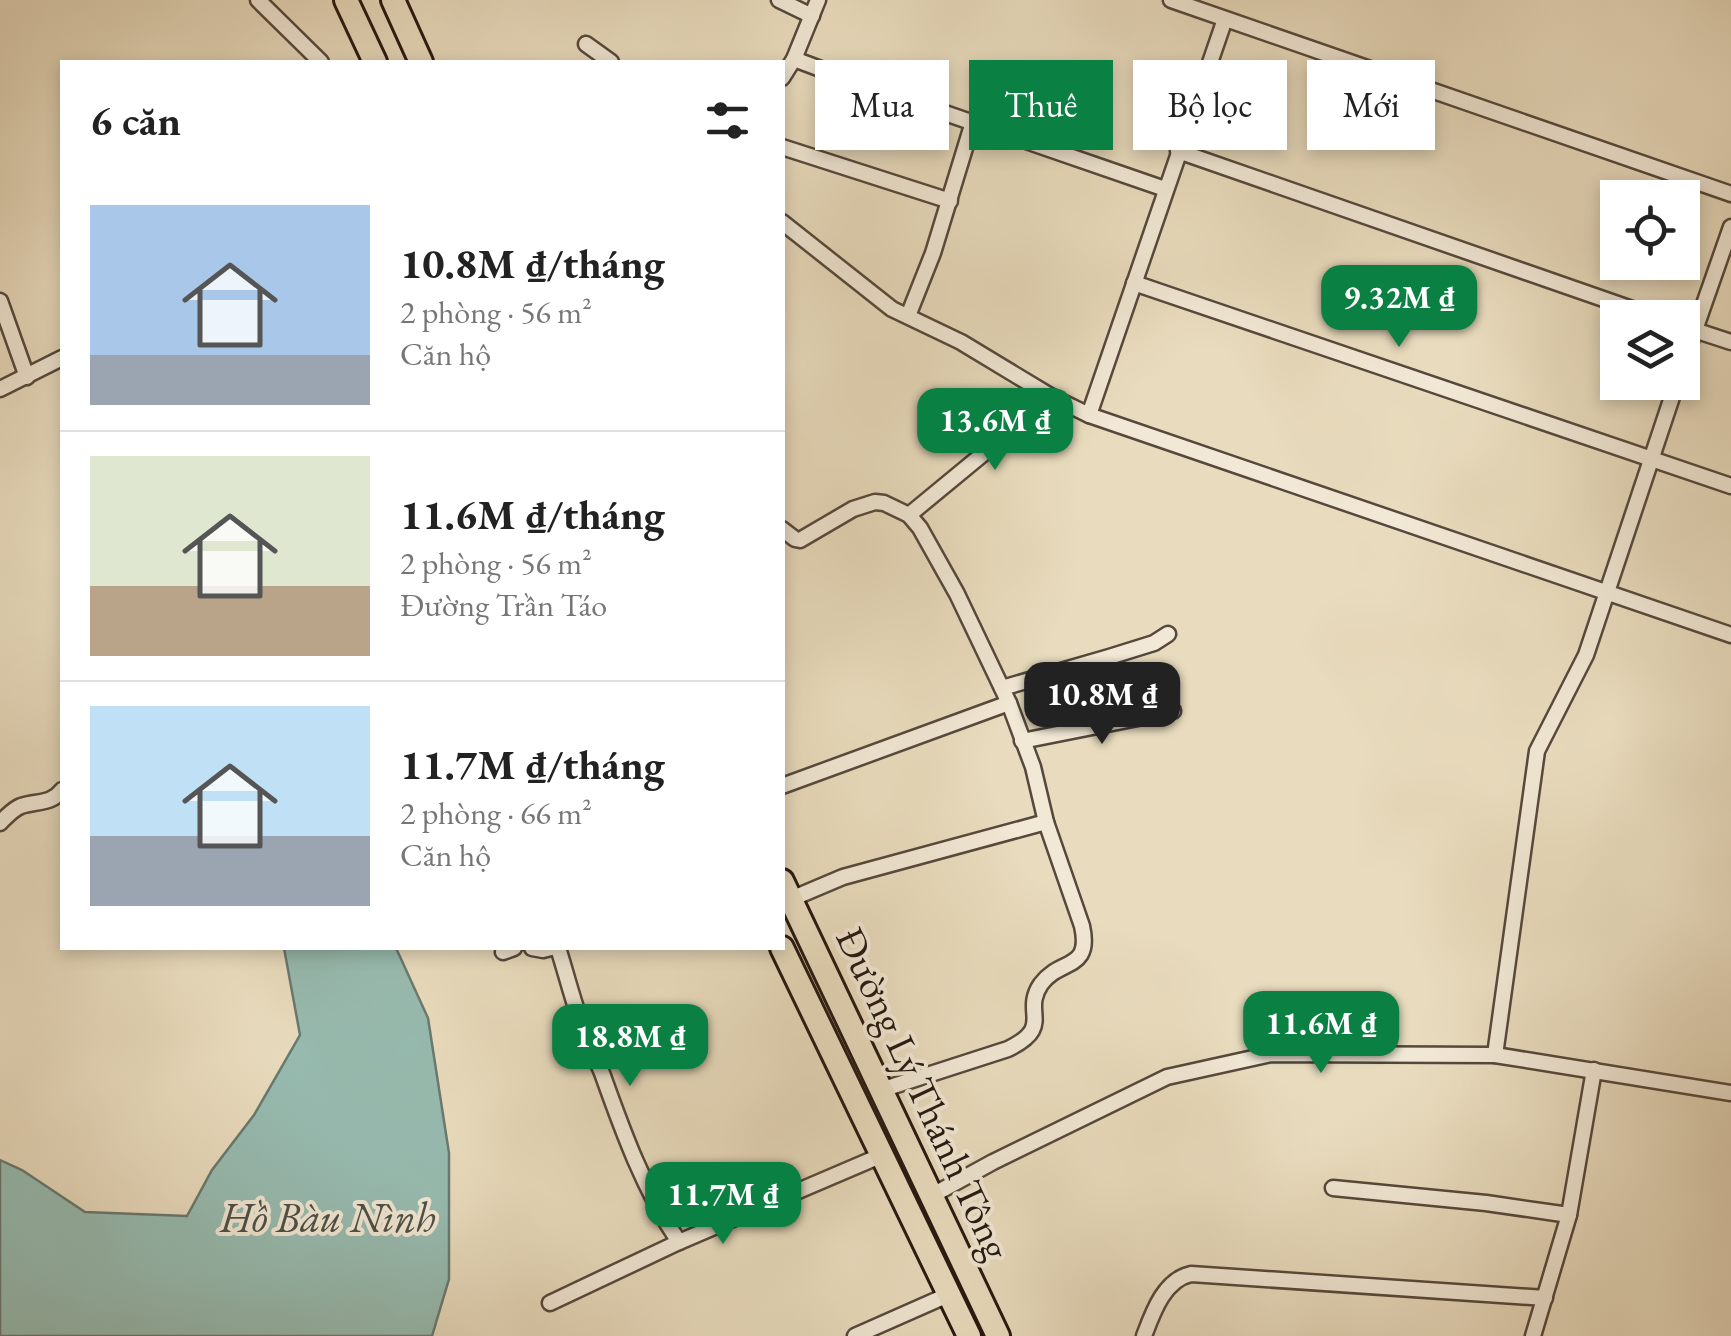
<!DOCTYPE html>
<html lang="vi">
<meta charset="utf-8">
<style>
body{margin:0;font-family:"EB Garamond",serif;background:#f2f2f2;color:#222;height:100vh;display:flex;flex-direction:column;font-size:38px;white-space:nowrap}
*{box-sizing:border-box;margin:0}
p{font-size:32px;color:#767676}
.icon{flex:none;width:55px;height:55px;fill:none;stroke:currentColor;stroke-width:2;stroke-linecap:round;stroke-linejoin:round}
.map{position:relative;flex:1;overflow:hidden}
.details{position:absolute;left:60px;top:60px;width:725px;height:890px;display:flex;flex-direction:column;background:#fff;border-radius:0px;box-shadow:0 5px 15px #0003}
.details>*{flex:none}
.hud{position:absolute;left:815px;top:60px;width:765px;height:90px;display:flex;gap:20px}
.fabs{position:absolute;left:1600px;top:180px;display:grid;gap:20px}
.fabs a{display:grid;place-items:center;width:100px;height:100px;border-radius:0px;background:#fff;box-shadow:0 5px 15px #0003;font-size:50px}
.price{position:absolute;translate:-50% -85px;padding:0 22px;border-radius:20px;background:#0b8043;color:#fff;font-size:32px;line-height:65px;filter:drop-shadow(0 2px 5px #0008)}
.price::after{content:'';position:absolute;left:50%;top:60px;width:30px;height:22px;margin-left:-15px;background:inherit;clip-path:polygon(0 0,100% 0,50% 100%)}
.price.active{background:#222;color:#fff}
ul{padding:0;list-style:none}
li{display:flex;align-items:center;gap:30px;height:250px;padding:0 30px}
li+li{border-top:2px solid #e0e0e0}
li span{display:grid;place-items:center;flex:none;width:280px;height:200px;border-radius:0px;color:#555}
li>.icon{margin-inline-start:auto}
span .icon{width:120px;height:120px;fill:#fffc;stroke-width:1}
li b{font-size:42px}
h2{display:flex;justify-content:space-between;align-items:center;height:120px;padding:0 30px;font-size:42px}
.tag{padding:0 35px;border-radius:0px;background:#fff;box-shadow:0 5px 15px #0003;font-size:35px;line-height:90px}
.tag.active{background:#0b8043;color:#fff}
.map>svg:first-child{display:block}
.water{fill:#97bcb1;stroke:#697a71;stroke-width:2.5}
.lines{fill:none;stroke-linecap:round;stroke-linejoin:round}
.minor-casing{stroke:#56483c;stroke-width:19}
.primary-casing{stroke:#251710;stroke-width:28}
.minor{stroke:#f1e8d5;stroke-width:14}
.primary{stroke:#e9dcbe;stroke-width:22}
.labels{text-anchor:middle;stroke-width:8;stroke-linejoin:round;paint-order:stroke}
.street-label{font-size:40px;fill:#251710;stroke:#f1e8d5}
.water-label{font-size:42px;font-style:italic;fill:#4d5148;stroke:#f1e8d5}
</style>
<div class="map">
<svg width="1731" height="1336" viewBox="0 0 1731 1336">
<rect width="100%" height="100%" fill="#e9dcbe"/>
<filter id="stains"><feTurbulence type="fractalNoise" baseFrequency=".002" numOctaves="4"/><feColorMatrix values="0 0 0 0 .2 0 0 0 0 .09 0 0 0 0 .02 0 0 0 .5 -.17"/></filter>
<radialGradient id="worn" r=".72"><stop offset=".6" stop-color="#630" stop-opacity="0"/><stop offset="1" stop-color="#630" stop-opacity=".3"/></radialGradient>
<path class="water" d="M284,948h112l32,70 21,135v126l-17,57h-432v-176l22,10 63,42 102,4 25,-46 42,-55 46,-80z"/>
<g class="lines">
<defs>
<g id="minor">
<path d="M258,0l63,62"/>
<path d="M779,0l33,16"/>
<path d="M1171,0l560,194"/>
<path d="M586,44l25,18"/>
<path d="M794,59l64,24 307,106"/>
<path d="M782,78l12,-19 24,-59"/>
<path d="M782,147l168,54"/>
<path d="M1178,151l480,167"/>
<path d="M782,222l110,87 69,33 91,55 37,18 642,220"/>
<path d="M1134,283l597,203"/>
<path d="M0,301l27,76"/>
<path d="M908,316l25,-63 40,-131"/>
<path d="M1682,326l49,16"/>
<path d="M1682,367l49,-140"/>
<path d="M0,389l62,-31"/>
<path d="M1089,415l136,-396"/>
<path d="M909,515l143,-118"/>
<path d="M782,529l13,10 5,1 53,-31 22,-7 9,1 25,12 11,13 37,66 52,109 24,64 13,55 36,104c10,45 -22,32 -41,58 -20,29 14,42 -33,65l-127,41"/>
<path d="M1002,688l107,-31 45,-14 14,-9"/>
<path d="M1022,741l151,-30"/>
<path d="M782,786l227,-83"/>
<path d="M0,823c7,-7 13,-14 21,-17 16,-5 31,-2 41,-16"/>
<path d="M791,899l52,-22 203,-55"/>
<path d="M532,948l11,2 8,-2"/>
<path d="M558,948c10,31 18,66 31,96 4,10 9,19 13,29 21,59 42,117 77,169"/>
<path d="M503,952l11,-4"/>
<path d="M1495,1055l42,-304 49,-96 91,-273"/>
<path d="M1333,1188l153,15 83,12"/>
<path d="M931,1196l62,-34 174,-85 104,-23 224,1 236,38"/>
<path d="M550,1303l129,-61 201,-86"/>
<path d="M855,1336l95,-42"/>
<path d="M1144,1336c9,-24 20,-56 47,-62l354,24"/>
<path d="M1533,1336l36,-121 25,-145"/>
</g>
<g id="primary">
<path d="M346,0l29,62"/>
<path d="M393,0l28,62"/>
<path d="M782,881l216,455"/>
<path d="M782,948l187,388"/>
</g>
</defs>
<use href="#minor" class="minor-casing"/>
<use href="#primary" class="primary-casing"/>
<use href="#minor" class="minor"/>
<use href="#primary" class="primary"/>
</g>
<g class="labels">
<g class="street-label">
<text transform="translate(924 1093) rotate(65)" y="14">Đường Lý Thánh Tông</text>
</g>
<g class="water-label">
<text x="328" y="1232">Hồ Bàu Nình</text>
</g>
</g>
<rect width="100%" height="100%" filter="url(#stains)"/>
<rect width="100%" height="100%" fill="url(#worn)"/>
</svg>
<div class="fabs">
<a><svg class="icon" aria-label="locate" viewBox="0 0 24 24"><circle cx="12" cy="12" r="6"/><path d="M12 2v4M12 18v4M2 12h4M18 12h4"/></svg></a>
<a><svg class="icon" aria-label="layers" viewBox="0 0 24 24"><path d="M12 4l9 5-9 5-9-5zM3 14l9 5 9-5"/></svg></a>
</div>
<b class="price" style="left:1399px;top:350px">9.32M ₫</b>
<b class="price" style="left:995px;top:473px">13.6M ₫</b>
<b class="price active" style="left:1102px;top:747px">10.8M ₫</b>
<b class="price" style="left:1321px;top:1076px">11.6M ₫</b>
<b class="price" style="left:630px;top:1089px">18.8M ₫</b>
<b class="price" style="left:723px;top:1247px">11.7M ₫</b>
<div class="hud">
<a class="tag">Mua</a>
<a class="tag active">Thuê</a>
<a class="tag">Bộ lọc</a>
<a class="tag">Mới</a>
</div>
<section class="details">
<h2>6 căn<svg class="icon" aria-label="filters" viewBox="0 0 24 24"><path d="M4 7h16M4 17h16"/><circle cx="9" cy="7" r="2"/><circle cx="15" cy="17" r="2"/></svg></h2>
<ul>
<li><span style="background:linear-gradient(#a9c7e8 75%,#9aa5b1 0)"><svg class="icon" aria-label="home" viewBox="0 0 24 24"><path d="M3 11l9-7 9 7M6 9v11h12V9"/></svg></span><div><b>10.8M ₫/tháng</b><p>2 phòng · 56 m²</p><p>Căn hộ</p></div></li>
<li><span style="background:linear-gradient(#dfe7d0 65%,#b9a48a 0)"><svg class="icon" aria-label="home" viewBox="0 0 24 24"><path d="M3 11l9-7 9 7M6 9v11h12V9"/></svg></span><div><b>11.6M ₫/tháng</b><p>2 phòng · 56 m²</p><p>Đường Trần Táo</p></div></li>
<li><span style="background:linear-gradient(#bfe0f5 65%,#9aa5b1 0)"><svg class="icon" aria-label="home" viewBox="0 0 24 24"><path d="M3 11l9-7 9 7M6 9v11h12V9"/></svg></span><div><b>11.7M ₫/tháng</b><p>2 phòng · 66 m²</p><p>Căn hộ</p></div></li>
</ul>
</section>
</div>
